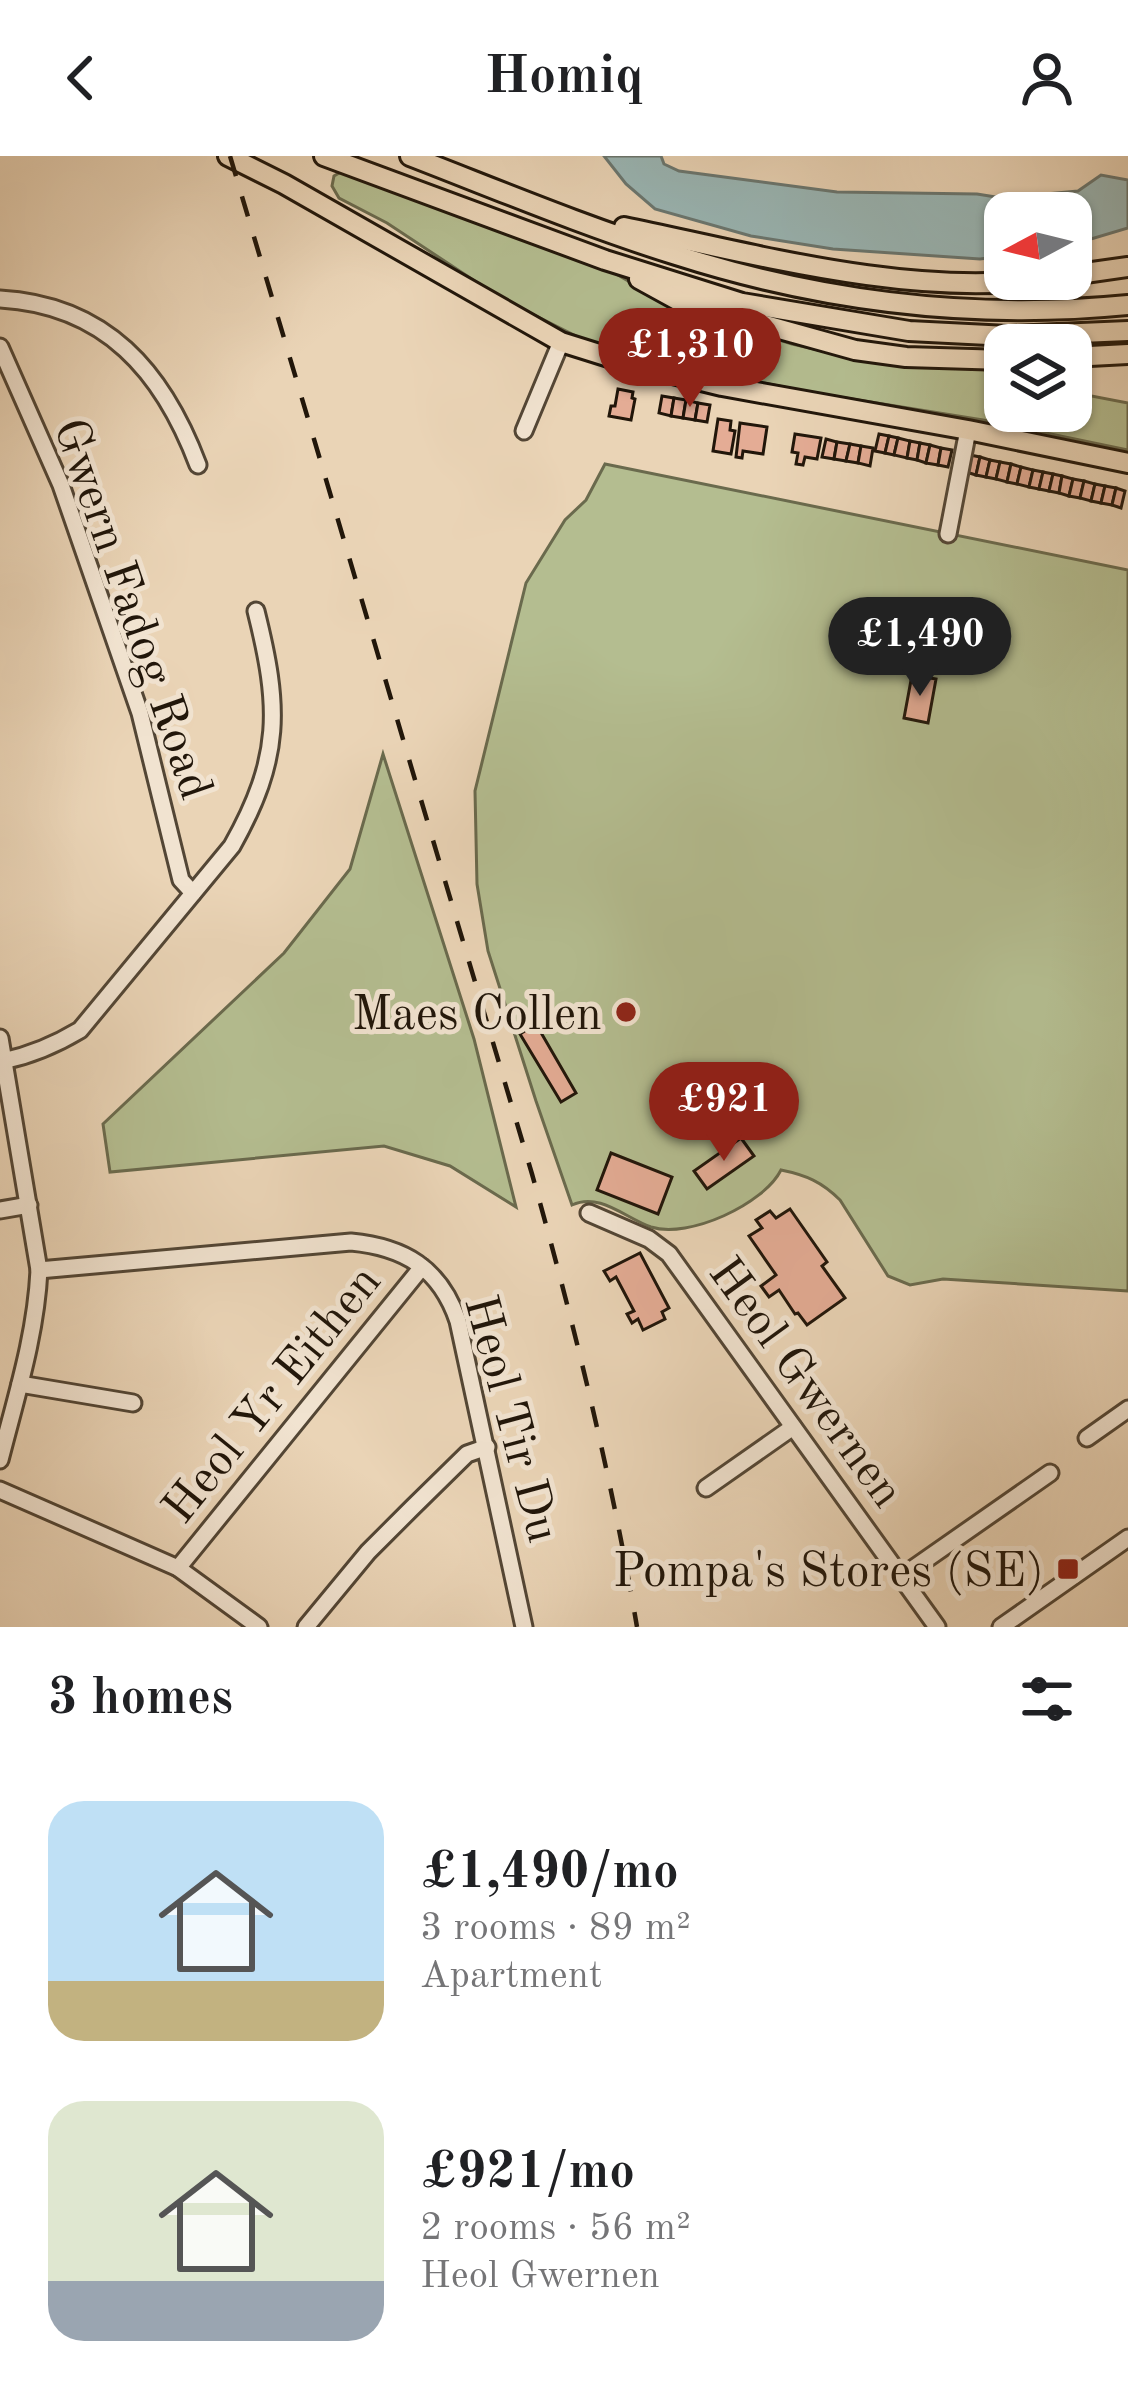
<!DOCTYPE html>
<meta charset="utf-8">
<style>
body{margin:0;font-family:"Old Standard TT",serif;background:#f2f2f2;color:#202124;height:100vh;display:flex;flex-direction:column;font-size:45px;white-space:nowrap}
*{box-sizing:border-box;margin:0}
p{font-size:39px;color:#757577}
.icon{flex:none;width:66px;height:66px;fill:none;stroke:currentColor;stroke-width:2;stroke-linecap:round;stroke-linejoin:round}
.map{position:relative;height:1471px;overflow:hidden}
.side{display:flex;flex-direction:column;background:#fff;flex:1}
.side>*{flex:none}
.needle{width:78px;rotate:263deg}
.controls{position:absolute;left:984px;top:36px;display:grid;gap:24px}
.controls a{display:grid;place-items:center;width:108px;height:108px;border-radius:24px;background:#fff;box-shadow:0 3px 9px #0004;font-size:60px}
.price{position:absolute;translate:-50% -102px;padding:0 27px;border-radius:42px;background:#8f2418;color:#fff;font-size:39px;line-height:78px;filter:drop-shadow(0 3px 6px #0008)}
.price::after{content:'';position:absolute;left:50%;top:72px;width:36px;height:27px;margin-left:-18px;background:inherit;clip-path:polygon(0 0,100% 0,50% 100%)}
.price.active{background:#222;color:#fff}
ul{padding:0;list-style:none}
li{display:flex;align-items:center;gap:36px;height:300px;padding:0 48px}
li span{display:grid;place-items:center;flex:none;width:336px;height:240px;border-radius:36px;color:#555}
li>.icon{margin-inline-start:auto}
span .icon{width:144px;height:144px;fill:#fffc;stroke-width:1}
li b{font-size:51px}
h2{display:flex;justify-content:space-between;align-items:center;height:144px;padding:0 48px;font-size:51px}
header{display:flex;justify-content:space-between;align-items:center;height:156px;padding:0 48px;background:#fff;font-size:54px;font-weight:700}
.map>svg:first-child{display:block}
.green{fill:#b4bd90;stroke:#6a6a4d;stroke-width:3}
.water{fill:#9ab7b6;stroke:#6a7771;stroke-width:3}
.building{fill:#e4ac95;stroke:#21160a;stroke-width:3}
.lines{fill:none;stroke-linecap:round;stroke-linejoin:round}
.minor-casing{stroke:#534635;stroke-width:21}
.major-casing{stroke:#21160a;stroke-width:24}
.minor{stroke:#f1e3d0;stroke-width:15}
.major{stroke:#ead4b6;stroke-width:18}
.rail{stroke:#21160a;stroke-width:4.5;stroke-dasharray:21 21;stroke-linecap:butt}
.poi-dot{fill:#8f2418;stroke:#f1e3d0;stroke-width:4.5}
.labels{text-anchor:middle;stroke-width:10;stroke-linejoin:round;paint-order:stroke}
.street-label{font-size:48px;fill:#21160a;stroke:#f1e3d0}
.poi-label{font-size:48px;fill:#21160a;stroke:#f1e3d0;text-anchor:end}
</style>
<header><svg class="icon" aria-label="back" viewBox="0 0 24 24"><path d="M15 5l-7 7 7 7"/></svg>Homiq<svg class="icon" aria-label="person" viewBox="0 0 24 24"><circle cx="12" cy="8" r="4"/><path d="M4 21q1-7 8-7t8 7"/></svg></header>
<div class="map">
<svg width="1128" height="1471" viewBox="0 0 1128 1471">
<rect width="100%" height="100%" fill="#ead4b6"/>
<filter id="stains"><feTurbulence type="fractalNoise" baseFrequency=".00167" numOctaves="4"/><feColorMatrix values="0 0 0 0 .2 0 0 0 0 .09 0 0 0 0 .02 0 0 0 .5 -.17"/></filter>
<radialGradient id="worn" r=".72"><stop offset=".6" stop-color="#630" stop-opacity="0"/><stop offset="1" stop-color="#630" stop-opacity=".3"/></radialGradient>
<g class="green">
<path d="M341,16l100,33 170,66 48,28 32,13 101,32 79,18 97,3 37,11v35h66v-19l57,11v47l-145,-30 -175,-28 -136,-28 -39,-8 -51,-17 -80,-40 -115,-76 -48,-25 -7,-12 2,-10z"/>
<path d="M605,308l523,106v721l-185,-12 -33,6 -22,-9 -48,-76c-18,-18 -34,-25 -59,-30 -17,34 -92,69 -130,57 -26,-9 -51,-35 -79,-22l-36,-104 -48,-150 -11,-67 -2,-93 51,-208 39,-63 21,-20z"/>
<path d="M383,598l91,285 42,168 -66,-41 -66,-20 -274,26 -7,-48 181,-171 66,-84z"/>
</g>
<path class="water" d="M604,0h57l3,8 15,7 158,21 140,2 25,4 76,-7 23,-16 27,5v48l-57,17v-32h-66v43l-25,3 -147,-10 -82,-13 -96,-27 -29,-25z"/>
<g class="building">
<path d="M618,233l15,3 -1,6 3,1 -4,21 -22,-4 2,-10h4z"/>
<path d="M662,240l12,2 -3,18 -12,-3z"/>
<path d="M674,242l12,2 -3,18 -12,-2z"/>
<path d="M686,244l12,3 -3,17 -12,-2z"/>
<path d="M698,247l12,2 -3,17 -12,-2z"/>
<path d="M718,263l13,2 -1,9 5,1 -4,23 -18,-3z"/>
<path d="M740,267l27,4 -4,27 -20,-3 -1,7 -6,-1z"/>
<path d="M795,278l26,4 -4,21 -12,-2 -2,8 -7,-1 2,-11 -6,-1z"/>
<path d="M879,278l10,2 -4,17 -10,-2z"/>
<path d="M889,280l9,2 -4,17 -9,-2z"/>
<path d="M898,282l12,3 -3,17 -13,-3z"/>
<path d="M826,283l11,3 -3,17 -12,-2z"/>
<path d="M910,285l10,2 -3,17 -10,-2z"/>
<path d="M837,286l13,2 -4,17 -12,-2z"/>
<path d="M920,287l10,2 -4,18 -9,-3z"/>
<path d="M850,288l11,2 -3,17 -12,-2z"/>
<path d="M930,289l11,3 -3,17 -12,-2z"/>
<path d="M861,290l12,2 -3,18 -12,-3z"/>
<path d="M941,292l11,2 -4,17 -10,-2z"/>
<path d="M970,299l10,2 -4,18 -10,-3z"/>
<path d="M980,301l10,3 -4,17 -10,-2z"/>
<path d="M990,304l10,2 -4,17 -10,-2z"/>
<path d="M1000,306l11,2 -4,18 -11,-3z"/>
<path d="M1011,308l10,3 -4,17 -10,-2z"/>
<path d="M1021,311l12,3 -4,17 -12,-3z"/>
<path d="M1033,314l10,2 -4,17 -10,-2z"/>
<path d="M1043,316l10,2 -4,17 -10,-2z"/>
<path d="M1053,318l9,2 -3,17 -10,-2z"/>
<path d="M1062,320l11,3 -4,17 -10,-3z"/>
<path d="M1073,323l11,2 -4,17 -11,-2z"/>
<path d="M1084,325l11,3 -4,17 -11,-3z"/>
<path d="M1095,328l10,2 -4,17 -10,-2z"/>
<path d="M1105,330l11,2 -4,17 -11,-2z"/>
<path d="M1116,332l9,3 -4,17 -9,-3z"/>
<path d="M912,519l24,4 -8,44 -24,-5z"/>
<path d="M536,868l40,69 -15,9 -41,-68z"/>
<path d="M741,982l13,18 -47,33 -13,-18z"/>
<path d="M611,997l61,24 -14,37 -61,-24z"/>
<path d="M790,1053l37,53 -5,4 23,32 -38,27 -9,-12 -3,1 -16,-24 -10,7 -8,-11 15,-11 -27,-39 13,-8 -6,-8 14,-9 6,7z"/>
<path d="M640,1097l29,55 -7,4 3,7 -22,11 -5,-11 -6,4 -5,-9 7,-3 -18,-34 -6,4 -6,-10z"/>
</g>
<g class="lines">
<defs>
<g id="minor">
<path d="M0,143c106,6 163,73 198,166"/>
<path d="M0,191l61,138 79,228 41,167 12,13"/>
<path d="M524,275l37,-89"/>
<path d="M948,378l20,-104"/>
<path d="M0,882l39,232c-3,65 -23,127 -39,190"/>
<path d="M3,905c29,-6 52,-16 77,-31l152,-184c50,-89 48,-139 24,-235"/>
<path d="M0,1054l29,-5"/>
<path d="M589,1057l60,26 20,15 268,373"/>
<path d="M39,1114l312,-28c53,5 89,26 107,79l66,306"/>
<path d="M20,1228l113,19"/>
<path d="M1087,1282l41,-29"/>
<path d="M706,1332l87,-61"/>
<path d="M0,1334l178,78 81,59"/>
<path d="M178,1412l244,-301"/>
<path d="M901,1421l149,-104"/>
<path d="M306,1471l62,-75 44,-44 55,-54 20,-7"/>
<path d="M1001,1471l127,-89"/>
</g>
<g id="major">
<path d="M228,0l56,28 277,158 67,21 94,23 246,44 160,33"/>
<path d="M324,0l281,104 137,43 167,28 99,5 120,-5"/>
<path d="M410,0c88,34 176,71 266,99 147,47 299,65 452,50"/>
<path d="M624,71c131,27 285,70 419,52"/>
<path d="M1071,119l57,-8"/>
<path d="M639,123l40,22 176,49 51,7 99,3"/>
<path d="M1071,201l57,-3"/>
</g>
</defs>
<use href="#minor" class="minor-casing"/>
<use href="#major" class="major-casing"/>
<use href="#minor" class="minor"/>
<use href="#major" class="major"/>
<path class="rail" d="M230,0l302,1018c42,150 79,300 105,453"/>
</g>
<g class="poi-dot">
<circle cx="626" cy="856" r="12"/>
<rect x="1056" y="1401" width="24" height="24" rx="6"/>
</g>
<g class="labels">
<g class="street-label">
<text transform="translate(135 452) rotate(71)" y="17">Gwern Fadog Road</text>
<text transform="translate(808 1225) rotate(54)" y="17">Heol Gwernen</text>
<text transform="translate(270 1237) rotate(-51)" y="17">Heol Yr Eithen</text>
<text transform="translate(514 1262) rotate(75)" y="17">Heol Tir Du</text>
</g>
<g class="poi-label">
<text x="602" y="873">Maes Collen</text>
<text x="1044" y="1430">Pompa's Stores (SE)</text>
</g>
</g>
<rect width="100%" height="100%" filter="url(#stains)"/>
<rect width="100%" height="100%" fill="url(#worn)"/>
</svg>
<div class="controls">
<a><svg class="needle" viewBox="-14 -14 28 28"><path d="M0-13l5 13h-10z" fill="#e53935"/><path d="M0 13l5-13h-10z" fill="#757577"/></svg></a>
<a><svg class="icon" aria-label="layers" viewBox="0 0 24 24"><path d="M12 4l9 5-9 5-9-5zM3 14l9 5 9-5"/></svg></a>
</div>
<b class="price" style="left:690px;top:254px">£1,310</b>
<b class="price active" style="left:920px;top:543px">£1,490</b>
<b class="price" style="left:724px;top:1008px">£921</b>
</div>
<section class="side">
<h2>3 homes<svg class="icon" aria-label="filters" viewBox="0 0 24 24"><path d="M4 7h16M4 17h16"/><circle cx="9" cy="7" r="2"/><circle cx="15" cy="17" r="2"/></svg></h2>
<ul>
<li><span style="background:linear-gradient(#bfe0f5 75%,#c2b280 0)"><svg class="icon" aria-label="home" viewBox="0 0 24 24"><path d="M3 11l9-7 9 7M6 9v11h12V9"/></svg></span><div><b>£1,490/mo</b><p>3 rooms · 89 m²</p><p>Apartment</p></div></li>
<li><span style="background:linear-gradient(#dfe7d0 75%,#9aa5b1 0)"><svg class="icon" aria-label="home" viewBox="0 0 24 24"><path d="M3 11l9-7 9 7M6 9v11h12V9"/></svg></span><div><b>£921/mo</b><p>2 rooms · 56 m²</p><p>Heol Gwernen</p></div></li>
</ul>
</section>
